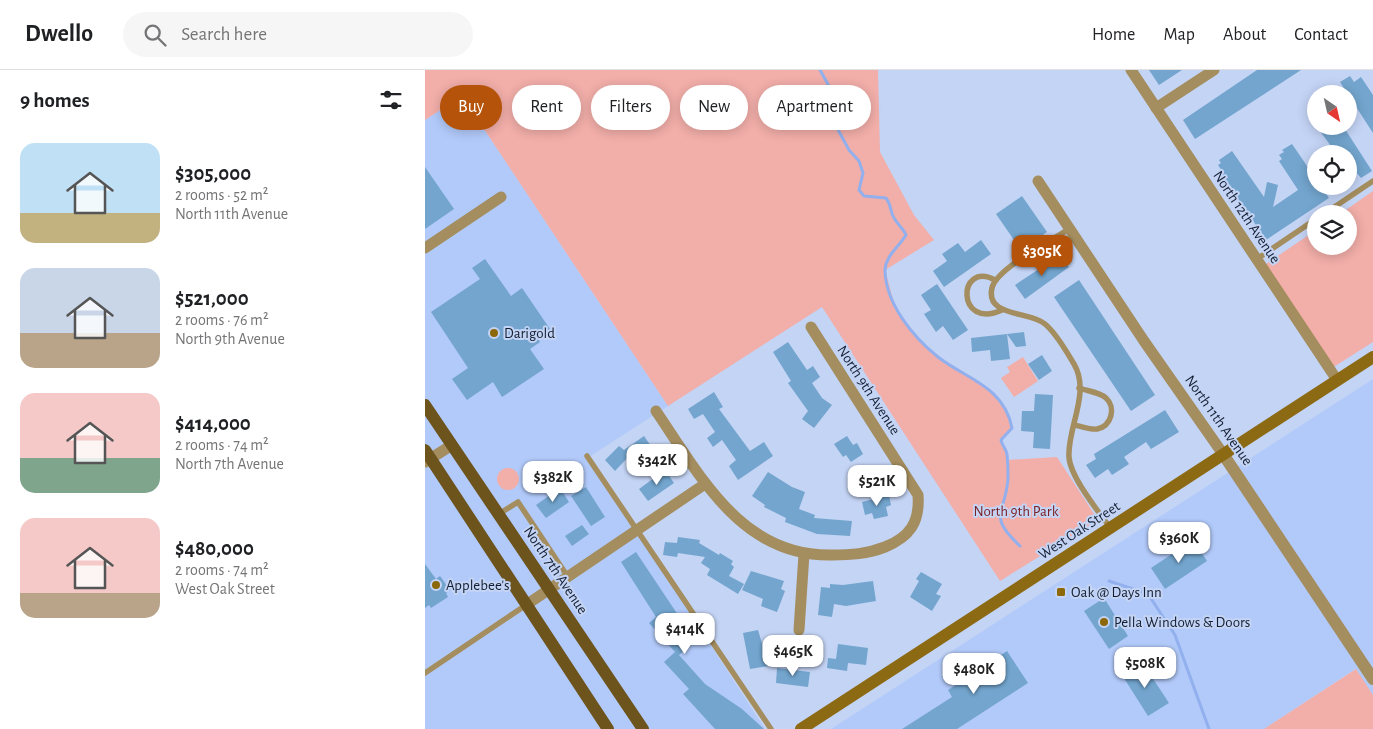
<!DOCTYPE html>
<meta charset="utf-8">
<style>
body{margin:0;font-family:"Alegreya Sans",sans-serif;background:#f6f6f6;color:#202124;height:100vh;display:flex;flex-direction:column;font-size:19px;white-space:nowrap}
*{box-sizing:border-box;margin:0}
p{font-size:16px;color:#757577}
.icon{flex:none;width:28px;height:28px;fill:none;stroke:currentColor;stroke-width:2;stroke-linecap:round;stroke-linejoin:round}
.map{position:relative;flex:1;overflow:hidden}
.side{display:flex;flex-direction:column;background:#fff;width:425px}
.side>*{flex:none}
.guide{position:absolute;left:15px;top:15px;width:475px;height:45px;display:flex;gap:10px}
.needle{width:32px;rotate:146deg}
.tools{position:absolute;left:882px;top:15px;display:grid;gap:10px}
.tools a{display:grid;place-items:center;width:50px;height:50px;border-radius:50%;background:#fff;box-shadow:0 2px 12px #0003;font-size:25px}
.price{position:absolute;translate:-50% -42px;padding:0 11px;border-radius:10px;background:#fff;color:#222;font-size:16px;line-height:32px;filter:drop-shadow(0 1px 2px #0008)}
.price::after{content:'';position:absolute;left:50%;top:30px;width:15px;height:11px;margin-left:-8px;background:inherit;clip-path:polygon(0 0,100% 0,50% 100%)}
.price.active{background:#b45309;color:#fff}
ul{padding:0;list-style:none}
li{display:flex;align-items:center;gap:15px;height:125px;padding:0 20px}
li span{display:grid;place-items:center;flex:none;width:140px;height:100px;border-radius:15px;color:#555}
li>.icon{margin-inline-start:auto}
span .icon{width:60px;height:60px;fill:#fffc;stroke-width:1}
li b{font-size:21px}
h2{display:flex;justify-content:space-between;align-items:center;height:60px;padding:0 20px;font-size:21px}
.chip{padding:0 18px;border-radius:22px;background:#fff;box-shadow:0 2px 12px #0003;font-size:18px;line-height:45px}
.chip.active{background:#b45309;color:#fff}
header{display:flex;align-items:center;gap:30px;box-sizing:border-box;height:70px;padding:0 25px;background:#fff;border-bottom:1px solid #e0e0e0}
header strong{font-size:24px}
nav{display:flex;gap:28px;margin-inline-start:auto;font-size:18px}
.search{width:350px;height:45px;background:#f6f6f6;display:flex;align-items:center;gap:12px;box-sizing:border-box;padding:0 18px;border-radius:28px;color:#757577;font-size:19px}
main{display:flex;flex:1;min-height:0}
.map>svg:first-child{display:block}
.built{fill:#b2cafa}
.green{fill:#f2aea9}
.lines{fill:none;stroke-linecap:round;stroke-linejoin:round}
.stream{stroke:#92b0ed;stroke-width:3}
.building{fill:#73a5ce}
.service{stroke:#a48d5e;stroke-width:5.5}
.minor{stroke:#a48d5e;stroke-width:11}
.tertiary{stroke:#a48d5e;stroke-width:12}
.secondary{stroke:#8c6913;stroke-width:12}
.primary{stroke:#6d541d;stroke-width:12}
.poi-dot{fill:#8c680a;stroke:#c4d4f5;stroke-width:2}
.labels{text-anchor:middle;stroke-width:4;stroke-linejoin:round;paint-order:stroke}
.street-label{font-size:15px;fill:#141e31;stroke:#c4d4f5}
.poi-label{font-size:15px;fill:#141e31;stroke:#c4d4f5;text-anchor:start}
.park-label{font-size:15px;fill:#791f21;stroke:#c4d4f5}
</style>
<header>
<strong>Dwello</strong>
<div class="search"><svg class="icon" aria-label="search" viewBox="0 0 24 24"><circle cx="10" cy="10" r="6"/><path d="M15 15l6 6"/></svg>Search here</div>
<nav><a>Home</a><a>Map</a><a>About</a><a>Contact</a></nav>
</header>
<main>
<section class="side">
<h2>9 homes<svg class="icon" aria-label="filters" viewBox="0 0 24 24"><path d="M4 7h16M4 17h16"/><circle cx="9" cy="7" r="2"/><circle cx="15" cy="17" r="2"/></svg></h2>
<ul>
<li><span style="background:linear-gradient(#bfe0f5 70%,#c2b280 0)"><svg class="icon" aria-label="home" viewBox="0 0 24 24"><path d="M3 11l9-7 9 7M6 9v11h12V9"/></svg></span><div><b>$305,000</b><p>2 rooms · 52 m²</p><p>North 11th Avenue</p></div></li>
<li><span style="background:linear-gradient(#c9d6e8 65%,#b9a48a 0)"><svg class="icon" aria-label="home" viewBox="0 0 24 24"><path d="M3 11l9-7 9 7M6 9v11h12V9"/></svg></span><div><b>$521,000</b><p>2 rooms · 76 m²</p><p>North 9th Avenue</p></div></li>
<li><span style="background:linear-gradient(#f6c9c9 65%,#7fa58c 0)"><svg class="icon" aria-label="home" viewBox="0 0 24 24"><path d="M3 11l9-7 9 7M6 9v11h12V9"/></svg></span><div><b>$414,000</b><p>2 rooms · 74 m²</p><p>North 7th Avenue</p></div></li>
<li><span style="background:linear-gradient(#f6c9c9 75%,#b9a48a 0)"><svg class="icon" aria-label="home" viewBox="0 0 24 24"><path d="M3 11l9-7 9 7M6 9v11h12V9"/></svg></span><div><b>$480,000</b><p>2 rooms · 74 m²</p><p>West Oak Street</p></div></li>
</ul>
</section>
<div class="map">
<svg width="948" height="659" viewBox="0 0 948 659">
<rect width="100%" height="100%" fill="#c4d4f5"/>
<g class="built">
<path d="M37,26l206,310 -79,51 176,272h-340v-609z"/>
<path d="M948,309v316l-18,-26 -91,60h-433z"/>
</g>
<g class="green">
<path d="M0,0h453l2,82 34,63 20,25 -49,30c6,19 8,40 22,56 9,11 22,25 33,32 29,19 65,33 72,70l-11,13 6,12v7l50,-3 41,63 -98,61 -178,-274 -154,99 -206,-310 -37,24z"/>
<path d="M948,121v151l-41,26 -69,-102 53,-36v16h33v-32h-9z"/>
<path d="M598,287l15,24 -24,16 -13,-19 9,-6 -3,-5z"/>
<circle cx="83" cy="409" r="11"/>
<path d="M931,599l17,26v34h-109z"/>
</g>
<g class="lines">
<g class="stream">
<path d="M395,0l14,25 2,31 13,24 10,11 4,12 -4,17 5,6 22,2c6,8 4,14 8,20 4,7 9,10 12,17 -7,12 -21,21 -21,36 1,33 28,66 53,86 28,22 66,29 74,71l-11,12c1,6 6,10 6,15 1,7 1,16 1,24 -3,36 -21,36 12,67"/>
<path d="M684,511l39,13 27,41 34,94"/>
</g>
</g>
<g class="building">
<path d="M724,0h33l-23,15z"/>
<path d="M832,0h44l-106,69 -12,-19z"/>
<path d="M925,6l4,6 7,-5 12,18v38l-33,-51z"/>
<path d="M891,56h27l29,45 -11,7 -6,-7 -6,4v-21h-12z"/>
<path d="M867,74l24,35v7h5l8,12 -63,42 -46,-68 2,-1 -4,-6 3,-2 -2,-3 13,-9 32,46 3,-15 11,3 -5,22 25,-17 -19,-29 3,-2 -3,-4 5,-3 -2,-2z"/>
<path d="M0,97l29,42 -29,20z"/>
<path d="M597,126l25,36 -26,18 -25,-36z"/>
<path d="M556,170l10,14 -47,33 -11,-16 14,-10 -5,-7 16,-11 7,9z"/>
<path d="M635,185l9,12 -44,32 -10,-14z"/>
<path d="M60,189l26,37 11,-8 28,41 -13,8 3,5 -10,7 14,20 -42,28 -9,-15 -26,18 -15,-21 16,-11 -37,-56 49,-33 -8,-11z"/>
<path d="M654,210l76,115 -24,16 -77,-114z"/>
<path d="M512,214l31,46 -15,10 -10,-14 -7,6 -12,-18 7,-4 -10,-15z"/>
<path d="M599,262l2,14 -10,1 -9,-13z"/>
<path d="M582,264l3,25 -19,2 -1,-11 -18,2 -1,-14z"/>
<path d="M363,272l19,28 6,-4 7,11 -8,6 10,15 10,7 -18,23 -12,-9 6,-8 -20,-28 3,-2 -18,-29z"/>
<path d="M617,285l10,16 -13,9 -11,-16z"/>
<path d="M289,322l9,15 -4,2 31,42 14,-9 9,14 -35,24 -9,-14 7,-6 -14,-20 -9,7 -6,-9 8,-6 -12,-18 -9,5 -6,-10z"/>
<path d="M610,324l18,1 -3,54 -17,-1 1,-16 -13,-1 1,-20h12z"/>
<path d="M740,340l14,22 -28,17 -5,-7 -22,15 5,7 -17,11 -4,-6 -13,9 -9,-13 10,-6 -2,-5z"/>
<path d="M219,366l9,13 -4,2 4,6 -11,7 -9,-12 -18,19 -10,-11 14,-14 5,4z"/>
<path d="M422,366l6,9 4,-2 6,11 -12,8 -5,-7 -3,2 -9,-13z"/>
<path d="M240,400l9,13 -26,18 -9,-12z"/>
<path d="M343,402l24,15 13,5 -6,17 16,6 -1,3 38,3 -2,15 -33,-2 -32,-12 1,-4 -22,-11 1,-2 -13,-9z"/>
<path d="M161,417l19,30 -14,9 -20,-30z"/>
<path d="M135,418l9,14 -23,16 -10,-13z"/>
<path d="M464,425l2,10 -5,2 2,9 -14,3 -2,-6 -7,2 -3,-13z"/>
<path d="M157,455l7,9 -17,12 -7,-10z"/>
<path d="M253,467l22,3 -1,3 20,12 1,-2 13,8 -2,3 3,3 -5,9 15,8 -6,10 -31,-19 3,-6 -9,-6 4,-6 -27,-4 -1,4 -14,-2 2,-13 12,1z"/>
<path d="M768,470l14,21 -42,28 -14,-21z"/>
<path d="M211,482l46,69 -11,8 17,18 -9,8 26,29 37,25 22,20h-49l-32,-35 6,-5 -25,-27 11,-10 -26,-29 7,-6 -35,-55z"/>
<path d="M0,494l11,15 4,-3 10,14 -4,3 2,4 -17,11 -2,-3 -4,3z"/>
<path d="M326,501l33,10 -3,8 4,2 -8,21 -16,-6 2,-7 -21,-9z"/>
<path d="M496,502l21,12 -6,10 5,2 -9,15 -22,-14 9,-16 -3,-2z"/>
<path d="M448,511l3,20 -30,5 -12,-2 -2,13 -14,-2 3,-28 9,1v-4l13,1z"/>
<path d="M679,528l24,38 -19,13 -25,-38z"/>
<path d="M333,560l11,36 -19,3 -7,-36z"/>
<path d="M413,574l30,4 -2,17 -18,-2 -1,8 -20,-3 1,-10 8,1z"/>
<path d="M582,581l21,32 -71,46h-55l50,-32 -4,-7z"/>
<path d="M717,592l27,41 -21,13 -26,-41z"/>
<path d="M352,598l33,4 -2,15 -32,-4z"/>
</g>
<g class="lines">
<g class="service">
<path d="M899,144l49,-33"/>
<path d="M644,159c-17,11 -73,40 -77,59 -7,29 38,23 53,36 12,10 21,27 29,40 17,29 -7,64 -5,93 1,20 30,55 42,72"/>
<path d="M832,189l59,-40"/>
<path d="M570,210c-38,-20 -39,51 7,30"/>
<path d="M649,355c7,1 16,5 23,4 15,-3 19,-22 9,-31 -7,-6 -19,-7 -27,-10"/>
<path d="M162,386l184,273"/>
<path d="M74,444l19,-12 50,75"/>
<path d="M0,603l101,-68"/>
</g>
<g class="minor">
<path d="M706,0l206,310"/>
<path d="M731,38l58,-38"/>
<path d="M613,111l106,160 79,113"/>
<path d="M0,178l76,-51"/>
<path d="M231,341c45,66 86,146 176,144 19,0 35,-1 53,-8 25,-10 35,-25 33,-52l-107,-168"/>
<path d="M0,392l27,-17"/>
<path d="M101,535l179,-121"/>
<path d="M374,560l5,-76"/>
</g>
<path class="tertiary" d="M798,384l150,225"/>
<path class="secondary" d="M376,659l572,-372"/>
<g class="primary">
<path d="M0,335l218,324"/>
<path d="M0,380l183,279"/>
</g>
</g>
<g class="poi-dot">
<circle cx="69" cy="263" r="5"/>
<circle cx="11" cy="515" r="5"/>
<rect x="631" y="517" width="10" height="10" rx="2.5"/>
<circle cx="679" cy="552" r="5"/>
</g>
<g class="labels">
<g class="street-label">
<text transform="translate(822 147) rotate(56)" y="5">North 12th Avenue</text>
<text transform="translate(444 320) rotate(57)" y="5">North 9th Avenue</text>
<text transform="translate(794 350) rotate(55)" y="5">North 11th Avenue</text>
<text transform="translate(654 460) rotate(-33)" y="5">West Oak Street</text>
<text transform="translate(131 500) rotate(56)" y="5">North 7th Avenue</text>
</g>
<g class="poi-label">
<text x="79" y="268">Darigold</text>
<text x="21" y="520">Applebee's</text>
<text x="646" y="527">Oak @ Days Inn</text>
<text x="689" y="557">Pella Windows &amp; Doors</text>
</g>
<g class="park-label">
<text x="591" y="446">North 9th Park</text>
</g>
</g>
</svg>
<div class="tools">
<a><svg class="needle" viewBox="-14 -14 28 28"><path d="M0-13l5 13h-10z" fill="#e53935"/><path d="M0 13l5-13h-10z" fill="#757577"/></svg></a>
<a><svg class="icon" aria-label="locate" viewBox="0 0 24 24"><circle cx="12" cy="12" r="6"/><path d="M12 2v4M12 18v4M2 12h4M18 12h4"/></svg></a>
<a><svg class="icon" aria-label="layers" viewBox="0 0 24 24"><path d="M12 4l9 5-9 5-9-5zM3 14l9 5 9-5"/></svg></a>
</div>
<b class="price active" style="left:617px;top:207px">$305K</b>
<b class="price" style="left:232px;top:416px">$342K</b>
<b class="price" style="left:128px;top:433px">$382K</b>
<b class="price" style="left:452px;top:437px">$521K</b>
<b class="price" style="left:754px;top:494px">$360K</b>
<b class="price" style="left:260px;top:585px">$414K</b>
<b class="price" style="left:368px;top:607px">$465K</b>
<b class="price" style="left:720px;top:619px">$508K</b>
<b class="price" style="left:549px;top:625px">$480K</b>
<div class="guide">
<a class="chip active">Buy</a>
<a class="chip">Rent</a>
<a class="chip">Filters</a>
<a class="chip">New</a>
<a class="chip">Apartment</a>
</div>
</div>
</main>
